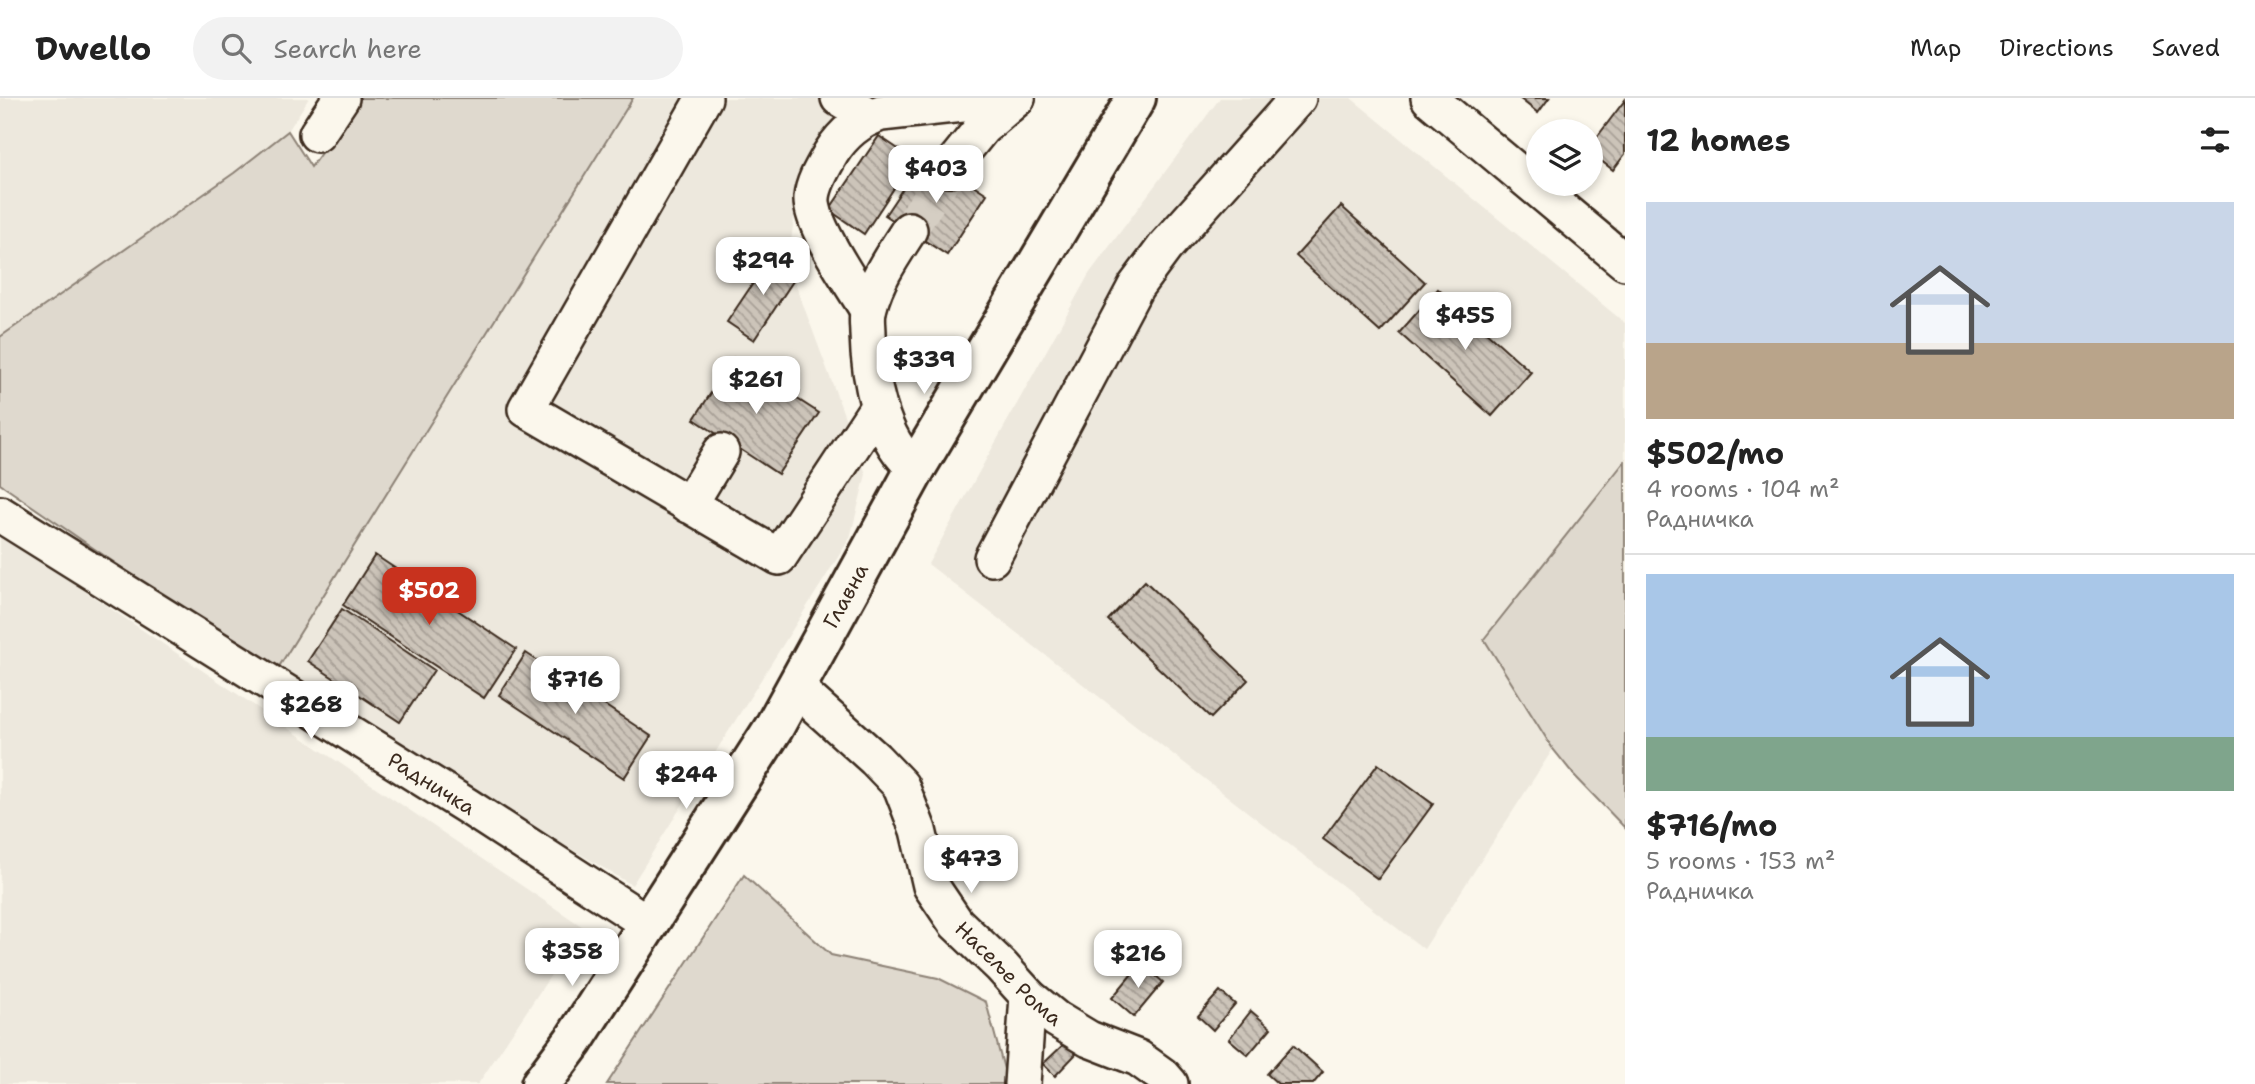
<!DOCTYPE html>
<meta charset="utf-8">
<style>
body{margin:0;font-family:"Shantell Sans",sans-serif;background:#f2f2f2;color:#222;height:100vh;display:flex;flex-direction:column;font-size:26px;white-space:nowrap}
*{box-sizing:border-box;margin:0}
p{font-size:23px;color:#767676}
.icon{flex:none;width:38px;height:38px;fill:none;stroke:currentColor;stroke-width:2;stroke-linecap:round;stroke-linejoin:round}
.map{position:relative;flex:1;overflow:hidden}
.details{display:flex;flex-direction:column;background:#fff;width:630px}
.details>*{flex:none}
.fabs{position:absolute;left:1526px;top:21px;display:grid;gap:14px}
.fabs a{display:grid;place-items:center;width:77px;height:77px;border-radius:50%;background:#fff;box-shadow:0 4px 10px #0003;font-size:35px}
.price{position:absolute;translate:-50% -60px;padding:0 16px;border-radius:14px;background:#fff;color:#222;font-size:23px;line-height:46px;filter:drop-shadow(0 2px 4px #0008)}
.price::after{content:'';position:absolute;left:50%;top:42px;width:21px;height:16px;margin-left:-10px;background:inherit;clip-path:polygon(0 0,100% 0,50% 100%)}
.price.current{background:#c8321e;color:#fff}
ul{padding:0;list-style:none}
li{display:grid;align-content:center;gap:14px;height:371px;padding:0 21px}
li+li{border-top:2px solid #e0e0e0}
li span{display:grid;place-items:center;height:217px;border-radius:0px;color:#555}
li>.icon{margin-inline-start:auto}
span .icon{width:126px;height:126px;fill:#fffc;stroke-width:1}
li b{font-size:30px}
h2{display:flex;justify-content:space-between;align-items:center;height:84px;padding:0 21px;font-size:30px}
header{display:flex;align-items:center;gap:42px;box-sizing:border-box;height:98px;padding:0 35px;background:#fff;border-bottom:2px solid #e0e0e0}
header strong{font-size:33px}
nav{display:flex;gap:38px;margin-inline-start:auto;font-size:24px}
.search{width:490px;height:63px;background:#f2f2f2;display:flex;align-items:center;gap:18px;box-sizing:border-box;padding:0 24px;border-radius:38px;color:#767676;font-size:26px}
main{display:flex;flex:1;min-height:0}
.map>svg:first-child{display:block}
.built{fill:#ede8dd}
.green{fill:#dfd9ce;stroke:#8d8276;stroke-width:2}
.building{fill:url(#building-back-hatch);stroke:#3b2a1e;stroke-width:2}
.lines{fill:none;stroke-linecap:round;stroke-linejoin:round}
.minor-tunnel{stroke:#d5cec3;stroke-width:35;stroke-dasharray:35 18;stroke-linecap:butt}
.minor-casing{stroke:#3b2a1e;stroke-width:40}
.major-casing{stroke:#3b2a1e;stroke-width:44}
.minor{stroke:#fbf7ec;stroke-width:35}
.major{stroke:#fbf7ec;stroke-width:38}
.labels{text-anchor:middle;stroke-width:5;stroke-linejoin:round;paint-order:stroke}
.street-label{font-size:21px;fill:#3b2a1e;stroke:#fbf7ec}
</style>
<header>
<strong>Dwello</strong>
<div class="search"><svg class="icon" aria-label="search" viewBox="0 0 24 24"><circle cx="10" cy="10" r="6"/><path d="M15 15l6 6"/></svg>Search here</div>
<nav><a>Map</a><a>Directions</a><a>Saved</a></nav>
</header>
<main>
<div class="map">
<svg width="1625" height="986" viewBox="0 0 1625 986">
<defs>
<pattern id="building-back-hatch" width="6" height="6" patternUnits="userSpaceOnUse" patternTransform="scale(1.75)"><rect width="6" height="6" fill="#ccc4b9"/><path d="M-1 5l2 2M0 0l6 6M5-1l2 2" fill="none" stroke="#a79f96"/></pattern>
</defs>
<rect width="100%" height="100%" fill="#fbf7ec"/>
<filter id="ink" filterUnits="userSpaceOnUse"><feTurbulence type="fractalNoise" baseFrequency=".0143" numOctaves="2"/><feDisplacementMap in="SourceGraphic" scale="14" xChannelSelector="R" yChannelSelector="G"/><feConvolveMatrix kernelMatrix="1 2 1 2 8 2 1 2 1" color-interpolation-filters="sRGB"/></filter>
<g filter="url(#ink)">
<g class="built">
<path d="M0,0h309l-21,33 -54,42 -234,164z"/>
<path d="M633,0h306l-86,16 -53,58 -12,92 78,210 -16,64 -218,347 -357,-212z"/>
<path d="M1220,0h131l274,225v138l-141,178 69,110 -129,200 -496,-385 161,-290z"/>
<path d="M0,440l31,17 552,372 -105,157h-478z"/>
</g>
<g class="green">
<path d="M360,0h273l-358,575 -275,-189v-147l234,-164 54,-42 23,36z"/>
<path d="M1625,363v367l-51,-53 -21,-26 -69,-110z"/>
<path d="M744,777l87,80 107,23 48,24 22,82h-401z"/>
</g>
<g class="building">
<path d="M1519,0h30l-11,15z"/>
<path d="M1625,2v54l-12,16 -22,-17v-8z"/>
<path d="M879,38l34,23 -49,75 -35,-24z"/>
<path d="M926,56l61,40 -40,61 -62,-40z"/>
<path d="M1341,108l84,76 -45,50 -84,-76z"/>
<path d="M772,157l27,17 -45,68 -27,-18z"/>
<path d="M1438,191l93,83 -39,44 -93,-83z"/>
<path d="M734,260l85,55 -41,61 -84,-55z"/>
<path d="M375,457l141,94 -32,49 -141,-93z"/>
<path d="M1145,483l103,99 -37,38 -103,-98z"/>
<path d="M342,511l92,61 -34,52 -92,-61z"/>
<path d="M526,555l125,83 -27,42 -125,-83z"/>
<path d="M1378,666l55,40 -55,75 -55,-40z"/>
<path d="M1141,865l22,19 -29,35 -22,-19z"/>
<path d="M1220,893l15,13 -22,26 -15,-14z"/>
<path d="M1251,913l20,17 -23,27 -19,-16z"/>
<path d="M1065,945l11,11 -21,22 -12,-12z"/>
<path d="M1293,947l30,27 -10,12h-35l-11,-10z"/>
</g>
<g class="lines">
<path class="minor-tunnel" d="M909,132l40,-61"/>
<defs>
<g id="minor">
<path d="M704,0l-178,311 253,148 99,-150"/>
<path d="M839,0l32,19"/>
<path d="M1429,0l196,164"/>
<path d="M317,36l24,-36"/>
<path d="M949,71l33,-41 35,-30"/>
<path d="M909,132c-16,25 -33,49 -40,77 -3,8 -1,18 -1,27 1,42 12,108 48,134"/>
<path d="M868,212c-15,-25 -58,-85 -56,-112 1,-15 11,-31 19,-45 12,-19 28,-33 50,-40l136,-15"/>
<path d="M689,407l32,-53"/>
<path id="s1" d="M0,416l467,292 182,118"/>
<path d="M992,460l144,-272 29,-39 133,-149"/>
<path id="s2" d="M796,590l79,71 26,27 17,44 13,56 25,37 45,43 28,31 27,22 33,20 49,19 25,18 7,8"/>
<path d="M1022,986l6,-88"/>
</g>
<g id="major">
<path id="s3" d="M541,986l33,-44 199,-311 143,-261 220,-370"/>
</g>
</defs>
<use href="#minor" class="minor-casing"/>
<use href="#major" class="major-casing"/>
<use href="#minor" class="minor"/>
<use href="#major" class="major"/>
</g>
</g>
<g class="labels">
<g class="street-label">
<text dy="7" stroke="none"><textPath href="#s3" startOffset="576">Главна</textPath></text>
<text dy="7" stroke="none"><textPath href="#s1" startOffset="509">Радничка</textPath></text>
<text dy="7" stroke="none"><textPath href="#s2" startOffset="366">Насеље Рома</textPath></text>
</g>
</g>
</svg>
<div class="fabs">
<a><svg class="icon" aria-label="layers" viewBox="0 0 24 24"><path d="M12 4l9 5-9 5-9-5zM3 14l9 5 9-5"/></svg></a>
</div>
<b class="price" style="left:936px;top:107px">$403</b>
<b class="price" style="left:763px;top:199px">$294</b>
<b class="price" style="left:1465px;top:254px">$455</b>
<b class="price" style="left:924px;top:298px">$339</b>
<b class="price" style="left:756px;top:318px">$261</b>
<b class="price current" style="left:429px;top:529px">$502</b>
<b class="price" style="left:575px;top:618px">$716</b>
<b class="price" style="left:311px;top:643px">$268</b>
<b class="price" style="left:686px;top:713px">$244</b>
<b class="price" style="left:971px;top:797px">$473</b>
<b class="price" style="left:572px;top:890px">$358</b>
<b class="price" style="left:1138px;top:892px">$216</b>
</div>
<section class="details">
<h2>12 homes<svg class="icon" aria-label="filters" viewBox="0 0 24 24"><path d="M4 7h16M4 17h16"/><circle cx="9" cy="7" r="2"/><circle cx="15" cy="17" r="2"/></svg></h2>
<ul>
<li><span style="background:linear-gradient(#c9d6e8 65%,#b9a48a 0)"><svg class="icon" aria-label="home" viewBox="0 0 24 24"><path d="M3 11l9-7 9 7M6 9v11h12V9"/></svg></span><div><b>$502/mo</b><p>4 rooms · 104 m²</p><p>Радничка</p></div></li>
<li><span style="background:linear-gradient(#a9c7e8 75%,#7fa58c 0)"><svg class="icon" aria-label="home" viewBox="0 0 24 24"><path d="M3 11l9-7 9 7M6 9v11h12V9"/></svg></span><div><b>$716/mo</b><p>5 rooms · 153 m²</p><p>Радничка</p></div></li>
</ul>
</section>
</main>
